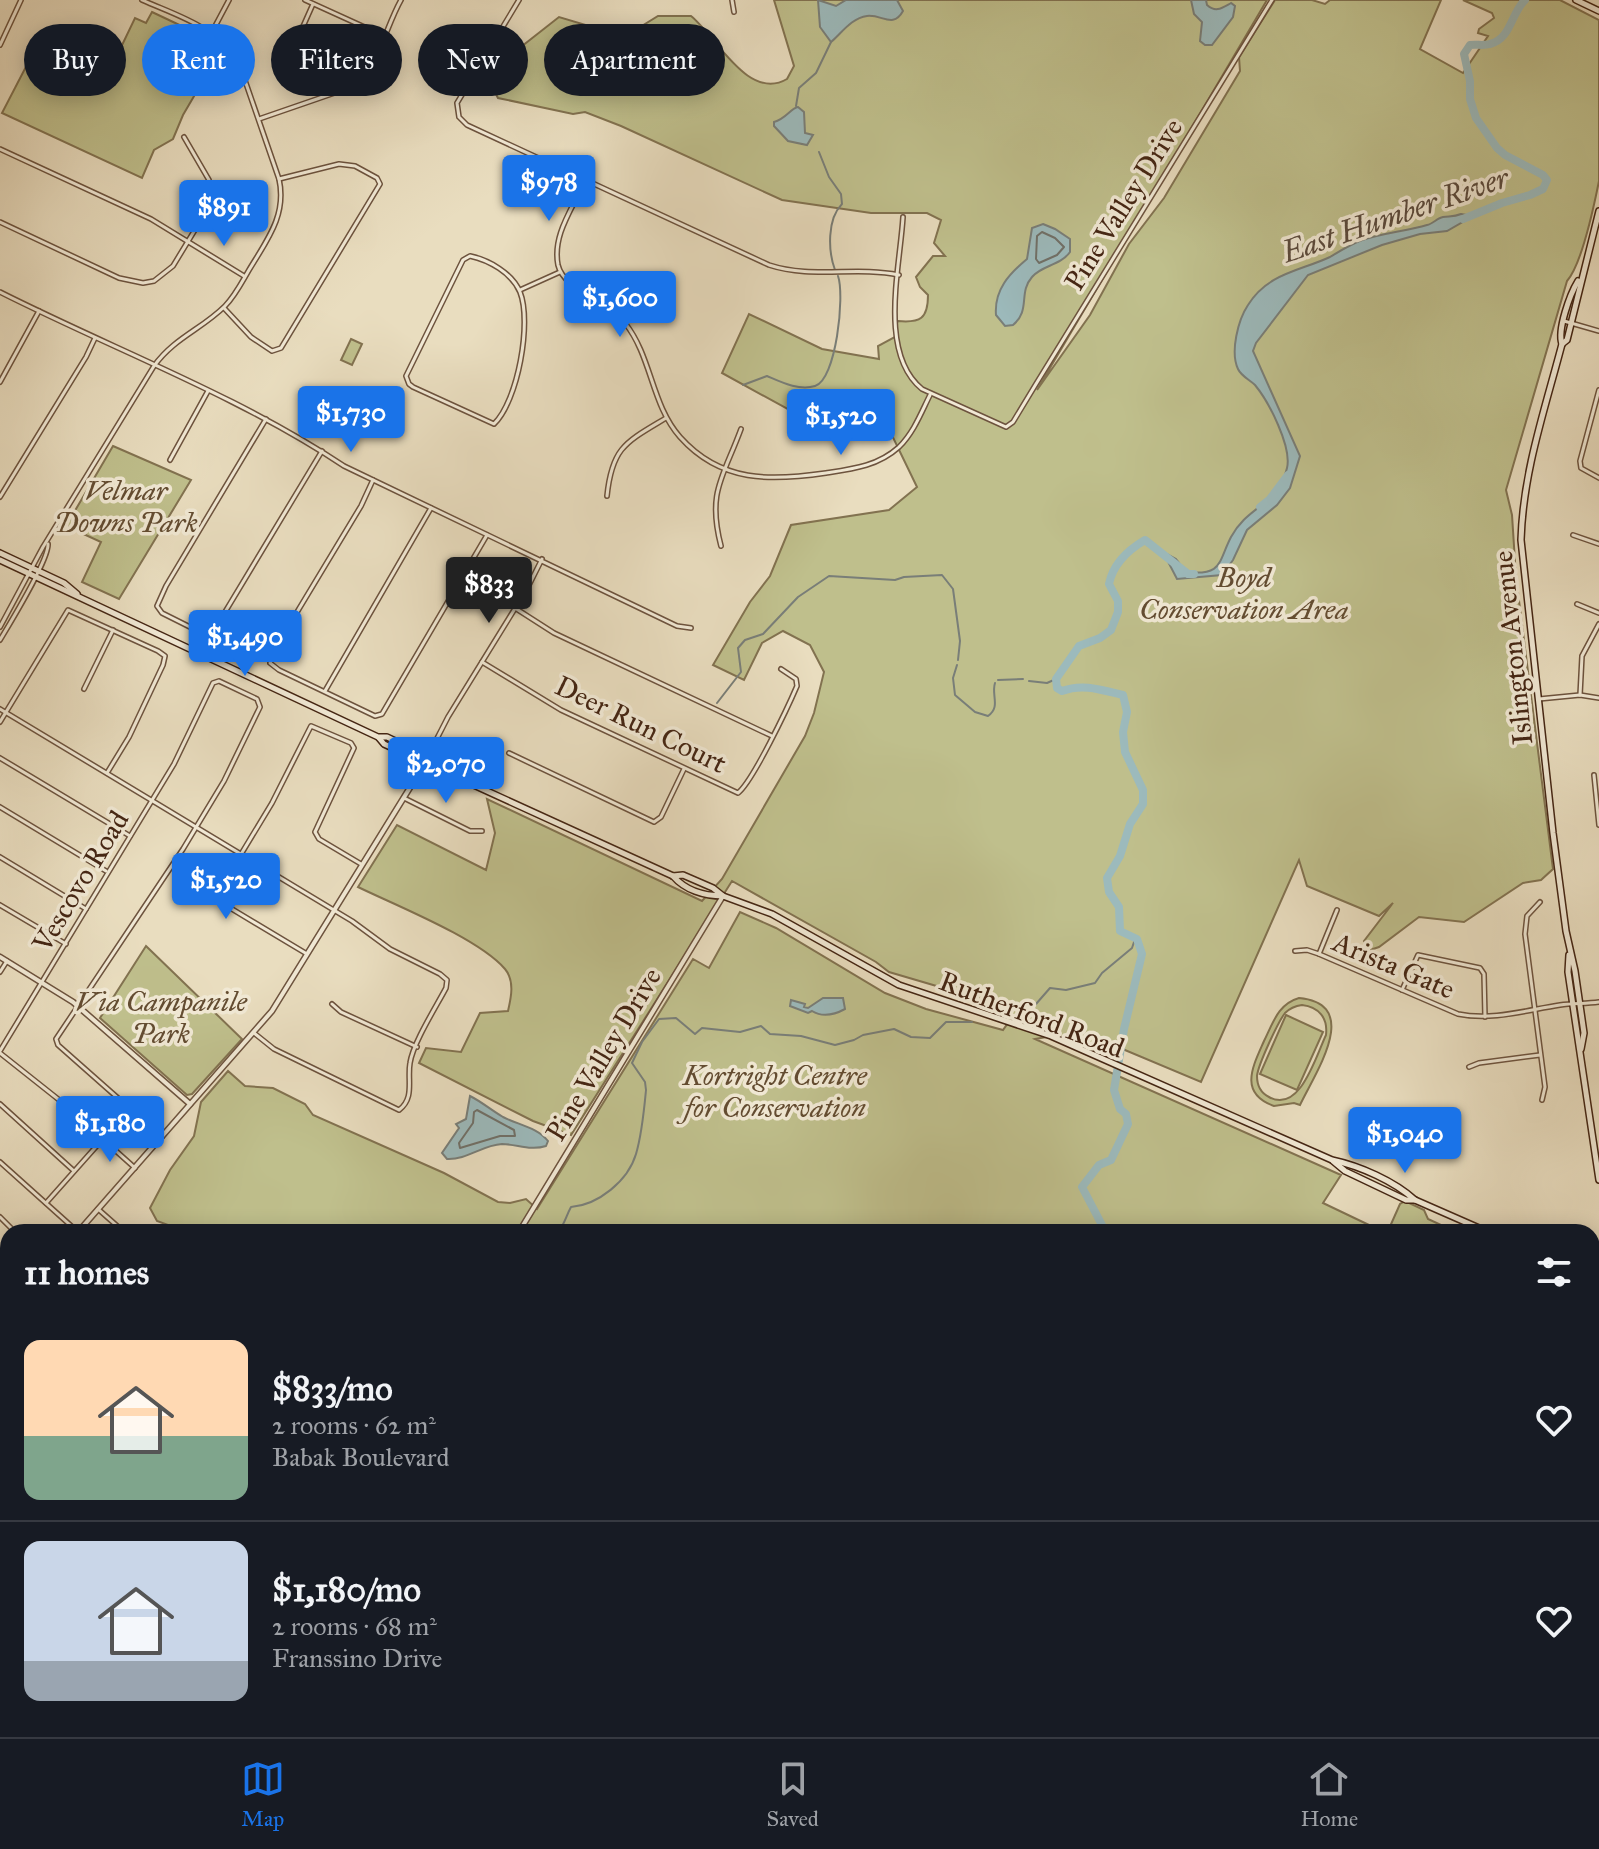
<!DOCTYPE html>
<meta charset="utf-8">
<style>
body{margin:0;font-family:"IM FELL Great Primer",serif;background:#20242c;color:#f1f3f6;height:100vh;display:flex;flex-direction:column;font-size:30px;white-space:nowrap}
*{box-sizing:border-box;margin:0}
p{font-size:26px;color:#9ea1a6}
.icon{flex:none;width:44px;height:44px;fill:none;stroke:currentColor;stroke-width:2;stroke-linecap:round;stroke-linejoin:round}
.map{position:relative;flex:1;overflow:hidden}
.side{position:absolute;left:0px;top:1224px;width:1600px;height:514px;display:flex;flex-direction:column;background:#171b24;border-radius:24px 24px 0 0;box-shadow:0 4px 20px #0003}
.side>*{flex:none}
.top-card{position:absolute;left:24px;top:24px;width:800px;height:72px;display:flex;gap:16px}
.price{position:absolute;translate:-50% -68px;padding:0 18px;border-radius:8px;background:#1a73e8;color:#fff;font-size:26px;line-height:52px;filter:drop-shadow(0 2px 4px #0008)}
.price::after{content:'';position:absolute;left:50%;top:48px;width:24px;height:18px;margin-left:-12px;background:inherit;clip-path:polygon(0 0,100% 0,50% 100%)}
.price.active{background:#222;color:#fff}
ul{padding:0;list-style:none}
li{display:flex;align-items:center;gap:24px;height:200px;padding:0 24px}
li+li{border-top:2px solid #363941}
li span{display:grid;place-items:center;flex:none;width:224px;height:160px;border-radius:16px;color:#555}
li>.icon{margin-inline-start:auto}
span .icon{width:96px;height:96px;fill:#fffc;stroke-width:1}
li b{font-size:34px}
h2{display:flex;justify-content:space-between;align-items:center;height:96px;padding:0 24px;font-size:34px}
.chip{padding:0 28px;border-radius:36px;background:#171b24;box-shadow:0 4px 20px #0003;font-size:28px;line-height:72px}
.chip.active{background:#1a73e8;color:#fff}
.tab-bar{display:flex;justify-content:space-around;align-items:center;height:112px;border-top:2px solid #363941;background:#171b24;font-size:22px;color:#9ea1a6}
.tab-bar a{display:grid;justify-items:center;gap:4px}
.tab-bar .active{color:#1a73e8}
.map>svg:first-child{display:block}
.green{fill:#bfbf8c;stroke:#827250;stroke-width:2;fill-rule:evenodd}
.water{fill:#9cbabc;stroke:#797e78;stroke-width:2}
.lines{fill:none;stroke-linecap:round;stroke-linejoin:round}
.shore{stroke:#707068;stroke-width:2}
.stream{stroke:#797e78;stroke-width:2}
.river{stroke:#9cbabc;stroke-width:8}
.minor-casing{stroke:#6d533e;stroke-width:6}
.tertiary-casing{stroke:#6d533e;stroke-width:7}
.secondary-casing{stroke:#442513;stroke-width:8}
.minor{stroke:#f1e9d5;stroke-width:3}
.tertiary{stroke:#f1e9d5;stroke-width:4}
.secondary{stroke:#f1e9d5;stroke-width:5}
.labels{text-anchor:middle;stroke-width:7;stroke-linejoin:round;paint-order:stroke}
.street-label{font-size:28px;fill:#442513;stroke:#f1e9d5}
.park-label{font-size:28px;font-style:italic;fill:#634c31;stroke:#f1e9d5}
.water-label{font-size:30px;font-style:italic;fill:#5a4a3d;stroke:#f1e9d5}
</style>
<div class="map">
<svg width="1599" height="1737" viewBox="0 0 1599 1737">
<rect width="100%" height="100%" fill="#e9ddbf"/>
<filter id="stains"><feTurbulence type="fractalNoise" baseFrequency=".0025" numOctaves="4"/><feColorMatrix values="0 0 0 0 .2 0 0 0 0 .09 0 0 0 0 .02 0 0 0 .5 -.17"/></filter>
<radialGradient id="worn" r=".72"><stop offset=".6" stop-color="#630" stop-opacity="0"/><stop offset="1" stop-color="#630" stop-opacity=".3"/></radialGradient>
<g class="green">
<path d="M774,0h493l-230,390 53,-75 39,-71 35,-46 76,-127 -1,-14 36,-57h37l13,4 5,-4h111l-21,49 43,24 25,-37 -10,-3 1,-4 15,-11 -2,-5 -29,-13h97l39,20v161c-5,25 -17,83 -32,100l-61,209 6,25 4,62 37,292 -12,11 -18,3 -59,39 -45,-5 -40,30 -9,3 -6,-9 29,-38 -14,13 -72,-30 -8,-26 -98,222 -88,-37 -8,9 -9,3c-23,-18 -31,-25 -61,-18l306,136 -18,28 46,22 19,6 12,-27 5,-3 19,9 4,9 28,13h-1269l-30,-11 -7,-13 20,-38 24,-34 7,-34 27,-31 17,15 28,2 32,16 8,11 131,58 54,29 12,1 16,-4 11,10 156,-250 16,9 31,-56 36,16 109,65 41,16 77,21 9,-13 -4,-4v-6l-119,-35 -13,-10 -144,-81 -161,254 -38,-14 -114,-58 7,-15 35,4 19,-39 28,-2c3,-13 7,-30 -3,-42 -27,-31 -108,-63 -147,-82l39,-62 89,45 9,-37 -8,-34 215,102 20,-22 83,-143 9,-23 10,-41 -14,-27 -27,-14 -21,12 -18,37 -31,-15 37,-63 20,-26 21,-51 98,-15 28,-23 -45,-93 -68,24 -82,-45 27,-59 73,35 57,10 -1,-13 17,-9v-11l3,-5c22,2 30,-2 30,-26l-8,-8 -4,-10 17,-21h12l-11,-13 7,-23 -14,-7h-56l-89,-13 -161,-74 -36,-14 -12,2 -75,-16 -17,-32 6,-15 30,-1 42,-33 40,12 33,3 26,-16h33c25,20 57,86 96,63l7,-13z"/>
<path d="M152,12l55,26 -13,24 13,12 -24,41 -10,24 -19,11 -12,28 -140,-65 29,-56 70,32 34,-71 11,5z"/>
<path d="M351,339l11,5 -10,21 -11,-5z"/>
<path d="M113,446l78,34 -72,119 -37,-17 19,-40 -35,-16z"/>
<path d="M146,946l96,93 -50,55 -5,1 -87,-77z"/>
<path d="M1299,998c64,6 16,75 1,107l-6,-2 -20,3c-36,-13 -21,-40 -10,-65 9,-18 14,-37 35,-43zM1302,1005c17,2 26,13 24,30 -10,21 -26,79 -57,62 -8,-4 -12,-12 -12,-21 1,-11 21,-54 28,-63 5,-5 10,-7 17,-8z"/>
<path d="M1286,1015l37,17 -26,58 -37,-16z"/>
<path d="M1592,1312l4,2c3,32 3,75 -4,104z"/>
<path d="M8,1361v75l-8,-4v-63z"/>
<path d="M1592,1475l7,2v260h-1385l5,-7h1373z"/>
<path d="M0,1708l6,3 2,-3v22h35l14,7h-57z"/>
<path d="M132,1730h72l-4,7h-66l-4,-2z"/>
</g>
<g class="water">
<path d="M818,0l18,6 10,-6h51l6,11c-10,18 -21,3 -36,5 -16,2 -26,18 -36,26l-11,-15z"/>
<path d="M1191,0h15l1,5c9,8 15,3 24,-2l4,3 -2,11 -21,28h-7l-5,-4 2,-19 -8,-8z"/>
<path d="M798,107l6,5 1,21 8,2 -6,10 -19,-4 -14,-15v-4c12,-3 17,-14 24,-15z"/>
<path d="M1461,214l12,2 -26,15 -27,3 -38,11 -74,30 -52,68 -3,8 47,105 -10,32 -13,17 -30,25 -14,30 -11,15 -45,4 -14,-27 13,7 10,13c37,4 32,-10 45,-35 17,-32 47,-31 56,-69 5,-21 -18,-66 -32,-83 -5,-5 -14,-9 -17,-16 -8,-17 0,-49 10,-64 20,-32 52,-34 82,-48 10,-6 21,-13 32,-17 21,-7 44,-9 65,-15 6,-1 10,-7 16,-8 7,-1 11,0 18,-3z"/>
<path d="M1043,224l12,5 15,10v13c-10,14 -28,13 -38,25 -14,16 -1,33 -19,48l-8,1 -9,-11c-2,-25 13,-41 31,-56l5,-31z"/>
<path d="M823,998h20l2,11c-11,6 -22,9 -33,2l-4,2 -18,-7 1,-6 14,4 -1,3 4,1z"/>
<path d="M470,1096c12,6 21,14 33,21 15,8 34,10 45,24l-2,5c-16,5 -29,-2 -44,-2 -20,1 -35,16 -55,15l-5,-6 17,-25 -3,-4 10,-5z"/>
</g>
<g class="lines">
<g class="shore">
<path d="M1042,232l13,6 9,9 -7,8 -18,8 -3,-4 1,-23z"/>
<path d="M477,1110l37,20 1,6h-15l-40,12 -1,-5 14,-20 1,-11z"/>
</g>
<g class="stream">
<path d="M796,106l3,-18 17,-15 15,-31"/>
<path d="M819,152l10,25 12,17 1,10c-15,15 -14,47 -7,66"/>
<path d="M743,385l24,-9c14,6 32,15 48,10 21,-6 30,-90 23,-110"/>
<path d="M957,665l-4,13 2,17 20,17 13,4c13,-9 3,-21 7,-33"/>
<path d="M998,680l25,-1"/>
<path d="M1029,681l18,2 9,-4"/>
<path d="M717,703l24,-31 -3,-24 7,-8 18,-6 35,-37 31,-21 66,4 9,-3 38,-2 11,14 7,52 -2,19"/>
<path d="M1029,1012l21,-24 16,2 29,-7 7,-10 30,-25 3,-9"/>
<path d="M558,1232c7,-8 8,-16 13,-25 27,-2 57,-26 65,-53 6,-20 8,-43 10,-64l-1,-8 -13,-19 10,-21 17,-23 17,-1 19,16 7,-6 38,4 21,-6 9,8 31,2 34,9 19,-5 9,-5 31,-6 17,8 19,1 16,-16h26"/>
<path d="M1592,1667l7,-9"/>
<path d="M950,1730l5,7"/>
<path d="M1578,1730l1,7"/>
<path d="M231,1735l9,-5"/>
<path d="M297,1737l3,-7"/>
<path d="M921,1737v-7"/>
<path d="M988,1737l1,-7"/>
</g>
<g class="river">
<path d="M1463,219l39,-16 28,-8 13,-6 4,-9 -4,-5 -38,-20 -8,-7 -21,-30 -6,-19v-18l-6,-27 6,-9c7,-1 13,1 20,-1 21,-5 21,-31 35,-44"/>
<path d="M1260,507l10,-8 18,-24"/>
<path d="M1114,1232l-11,-5 -21,-40 17,-22 12,-5 17,-36 -2,-10 -6,-5 -6,-19 10,-61 18,-75 -5,-15 -17,-8 -1,-24 -10,-15 -2,-14 13,-22 10,-32 13,-20v-14l-18,-38 -2,-20 4,-20 -4,-17c-21,-5 -40,-12 -61,-4l-5,-3 -1,-9 23,-33 21,-8 11,-8 7,-18v-11l-9,-17c4,-20 19,-34 36,-44l43,34h6"/>
<path d="M814,1737l3,-5 20,4 7,-2v-4"/>
</g>
<defs>
<g id="minor">
<path d="M305,0l77,35"/>
<path d="M519,0l-62,103 2,14 8,8 302,140c43,14 86,1 130,10"/>
<path d="M732,0l2,12"/>
<path d="M301,31l12,-27"/>
<path d="M212,32l17,-32"/>
<path d="M0,45l21,-45"/>
<path d="M441,52l34,20"/>
<path d="M259,119l87,-30c31,-15 39,-61 55,-89"/>
<path d="M0,149l151,70 93,57"/>
<path d="M585,180c-11,27 -33,54 -27,85 6,26 51,36 67,58 27,34 26,81 55,114 41,46 91,44 146,36 27,-4 52,-7 73,-26 15,-15 22,-34 31,-52"/>
<path d="M903,217c-3,51 -25,136 19,172l84,38 7,-5 23,-38 236,-384"/>
<path d="M0,222l119,56 24,5 11,-2 19,-15 31,-51 5,-13v-22l-25,-43"/>
<path d="M470,256c19,4 42,17 50,36 12,30 -2,109 -26,132l-81,-37 -4,-3 -3,-8 57,-116z"/>
<path d="M520,290l40,-18"/>
<path d="M0,292c115,58 237,103 344,174l333,160 14,2"/>
<path d="M224,308l27,29 21,14 9,-3 99,-164 -3,-6 -22,-12 -16,-2 -60,15"/>
<path d="M1564,321l35,10"/>
<path d="M0,382l39,-71"/>
<path d="M1599,390l-19,71 1,7 18,10"/>
<path d="M266,419l-100,167 -9,20 5,7 38,19 8,3 5,-3 109,-181"/>
<path d="M170,460l38,-69"/>
<path d="M373,480l-12,26 -82,136 -9,21 9,7 96,46 7,-2 105,-179"/>
<path d="M607,496c5,-49 19,-54 59,-78"/>
<path d="M0,497l86,-140 9,-19"/>
<path d="M1573,535l26,9"/>
<path d="M721,546c-14,-54 2,-68 20,-117"/>
<path d="M1577,604l22,9"/>
<path d="M515,608l39,25 218,103"/>
<path d="M0,627l43,-80 111,-181c20,-28 48,-37 71,-60 10,-10 17,-24 24,-36 18,-30 38,-55 30,-91l-39,-113c-24,-40 -57,-48 -98,-66"/>
<path d="M0,640c10,-17 49,-80 48,-96"/>
<path d="M482,662l79,48 177,83c15,-12 50,-86 59,-107l-1,-7 -15,-10"/>
<path d="M84,689l29,-59"/>
<path d="M325,691l106,-183"/>
<path d="M1580,695l2,-39 17,-32"/>
<path d="M1539,699l41,-4 19,3"/>
<path d="M0,709l352,212 38,28 50,25 7,6 -1,8c-10,19 -33,55 -36,75 -3,17 5,35 -11,47l-125,-61 -20,-16"/>
<path d="M0,722l68,-112 90,41 7,5 -2,9 -34,72 -22,36"/>
<path d="M509,753l145,69 7,-5 23,-48"/>
<path d="M428,756l20,-39 79,-128 15,-30"/>
<path d="M0,758l130,78"/>
<path d="M1594,775l5,50"/>
<path d="M404,798l66,33h12"/>
<path d="M0,807l106,64"/>
<path d="M0,857l86,52"/>
<path d="M1540,902l-13,14 -2,18 20,153 -3,13"/>
<path d="M0,905l66,39"/>
<path d="M1295,951l12,-1 12,4 139,60c34,7 69,-4 102,-9 13,-2 26,-1 39,-3"/>
<path d="M307,954l-85,-51 -5,-9 55,-91 39,-77 40,17 3,5 -39,84 4,7 42,25"/>
<path d="M1319,954l18,-44"/>
<path d="M0,972l7,-11"/>
<path d="M1402,990l16,-35 62,13 4,6 1,43"/>
<path d="M332,1004l9,8 76,35"/>
<path d="M0,1051l174,-287 39,-81 6,-2 38,18 3,8 -36,74 -41,68 -127,190 2,6 104,92"/>
<path d="M0,1053l58,46 77,69"/>
<path d="M1469,1067l10,-4 61,-8"/>
<path d="M0,1104l74,67"/>
<path d="M0,1162l78,70"/>
<path d="M46,1203l56,-63"/>
<path d="M98,1209l26,23"/>
<path d="M0,1217l15,15"/>
<path d="M0,1255l8,-9"/>
<path d="M0,1531l8,3"/>
<path d="M0,1581l8,-16"/>
<path d="M0,1622l8,4"/>
<path d="M0,1679l8,4"/>
<path d="M107,1730l15,7"/>
<path d="M534,1730l10,7"/>
</g>
<g id="tertiary">
<path d="M0,957l73,45 117,102"/>
<path d="M78,1232l194,-221 155,-251"/>
<path d="M519,1232l204,-336"/>
<path d="M0,1320l8,-9"/>
<path d="M0,1457l8,7"/>
<path d="M205,1737l4,-7"/>
</g>
<g id="secondary">
<path d="M1576,0l23,11"/>
<path d="M1562,344c-5,-14 8,-50 16,-63"/>
<path d="M0,553l64,30 13,11"/>
<path d="M0,560l378,177h9l69,33 13,12"/>
<path d="M379,738l5,6 289,132c12,14 31,20 50,20"/>
<path d="M673,876l10,-1 30,13 10,8 49,18 127,71 152,51 281,124c28,6 62,21 83,40l73,32"/>
<path d="M1569,955l-1,17 31,208"/>
<path d="M1581,1049l3,-16 -9,-62 -9,-40 -13,-98 -32,-293c2,-68 24,-131 41,-196l5,-4 32,-129"/>
<path d="M1333,1161l12,10 61,29h9"/>
<path d="M1592,1270l7,-3"/>
<path d="M1592,1274l7,3"/>
<path d="M1592,1282l7,3"/>
</g>
</defs>
<use href="#minor" class="minor-casing"/>
<use href="#tertiary" class="tertiary-casing"/>
<use href="#secondary" class="secondary-casing"/>
<use href="#minor" class="minor"/>
<use href="#tertiary" class="tertiary"/>
<use href="#secondary" class="secondary"/>
</g>
<g class="labels">
<g class="street-label">
<text transform="translate(1123 204) rotate(-58)" y="10">Pine Valley Drive</text>
<text transform="translate(1512 648) rotate(-96)" y="10">Islington Avenue</text>
<text transform="translate(641 724) rotate(26)" y="10">Deer Run Court</text>
<text transform="translate(80 881) rotate(-59)" y="10">Vescovo Road</text>
<text transform="translate(1394 965) rotate(23)" y="10">Arista Gate</text>
<text transform="translate(1032 1014) rotate(21)" y="10">Rutherford Road</text>
<text transform="translate(603 1054) rotate(-59)" y="10">Pine Valley Drive</text>
</g>
<g class="park-label">
<text x="126" y="500">Velmar<tspan x="126" dy="32">Downs Park</tspan></text>
<text x="1244" y="587">Boyd<tspan x="1244" dy="32">Conservation Area</tspan></text>
<text x="161" y="1011">Via Campanile<tspan x="161" dy="32">Park</tspan></text>
<text x="775" y="1085">Kortright Centre<tspan x="775" dy="32">for Conservation</tspan></text>
</g>
<g class="water-label">
<text transform="translate(1395 215) rotate(-19)" y="10">East Humber River</text>
</g>
</g>
<rect width="100%" height="100%" filter="url(#stains)"/>
<rect width="100%" height="100%" fill="url(#worn)"/>
</svg>
<b class="price" style="left:549px;top:223px">$978</b>
<b class="price" style="left:224px;top:248px">$891</b>
<b class="price" style="left:620px;top:339px">$1,600</b>
<b class="price" style="left:351px;top:454px">$1,730</b>
<b class="price" style="left:841px;top:457px">$1,520</b>
<b class="price active" style="left:489px;top:625px">$833</b>
<b class="price" style="left:245px;top:678px">$1,490</b>
<b class="price" style="left:446px;top:805px">$2,070</b>
<b class="price" style="left:226px;top:921px">$1,520</b>
<b class="price" style="left:110px;top:1164px">$1,180</b>
<b class="price" style="left:1405px;top:1175px">$1,040</b>
<div class="top-card">
<a class="chip">Buy</a>
<a class="chip active">Rent</a>
<a class="chip">Filters</a>
<a class="chip">New</a>
<a class="chip">Apartment</a>
</div>
<section class="side">
<h2>11 homes<svg class="icon" aria-label="filters" viewBox="0 0 24 24"><path d="M4 7h16M4 17h16"/><circle cx="9" cy="7" r="2"/><circle cx="15" cy="17" r="2"/></svg></h2>
<ul>
<li><span style="background:linear-gradient(#ffd9b3 60%,#7fa58c 0)"><svg class="icon" aria-label="home" viewBox="0 0 24 24"><path d="M3 11l9-7 9 7M6 9v11h12V9"/></svg></span><div><b>$833/mo</b><p>2 rooms · 62 m²</p><p>Babak Boulevard</p></div><svg class="icon" aria-label="heart" viewBox="0 0 24 24"><path d="M12 20l-8-8c-3-5 5-10 8-4 3-6 11-1 8 4z"/></svg></li>
<li><span style="background:linear-gradient(#c9d6e8 75%,#9aa5b1 0)"><svg class="icon" aria-label="home" viewBox="0 0 24 24"><path d="M3 11l9-7 9 7M6 9v11h12V9"/></svg></span><div><b>$1,180/mo</b><p>2 rooms · 68 m²</p><p>Franssino Drive</p></div><svg class="icon" aria-label="heart" viewBox="0 0 24 24"><path d="M12 20l-8-8c-3-5 5-10 8-4 3-6 11-1 8 4z"/></svg></li>
</ul>
</section>
</div>
<nav class="tab-bar">
<a class="active"><svg class="icon" aria-label="map" viewBox="0 0 24 24"><path d="M3 6l6-2 6 2 6-2v14l-6 2-6-2-6 2zM9 4v14M15 6v14"/></svg>Map</a>
<a><svg class="icon" aria-label="saved" viewBox="0 0 24 24"><path d="M7 4h10v16l-5-4-5 4z"/></svg>Saved</a>
<a><svg class="icon" aria-label="home" viewBox="0 0 24 24"><path d="M3 11l9-7 9 7M6 9v11h12V9"/></svg>Home</a>
</nav>
